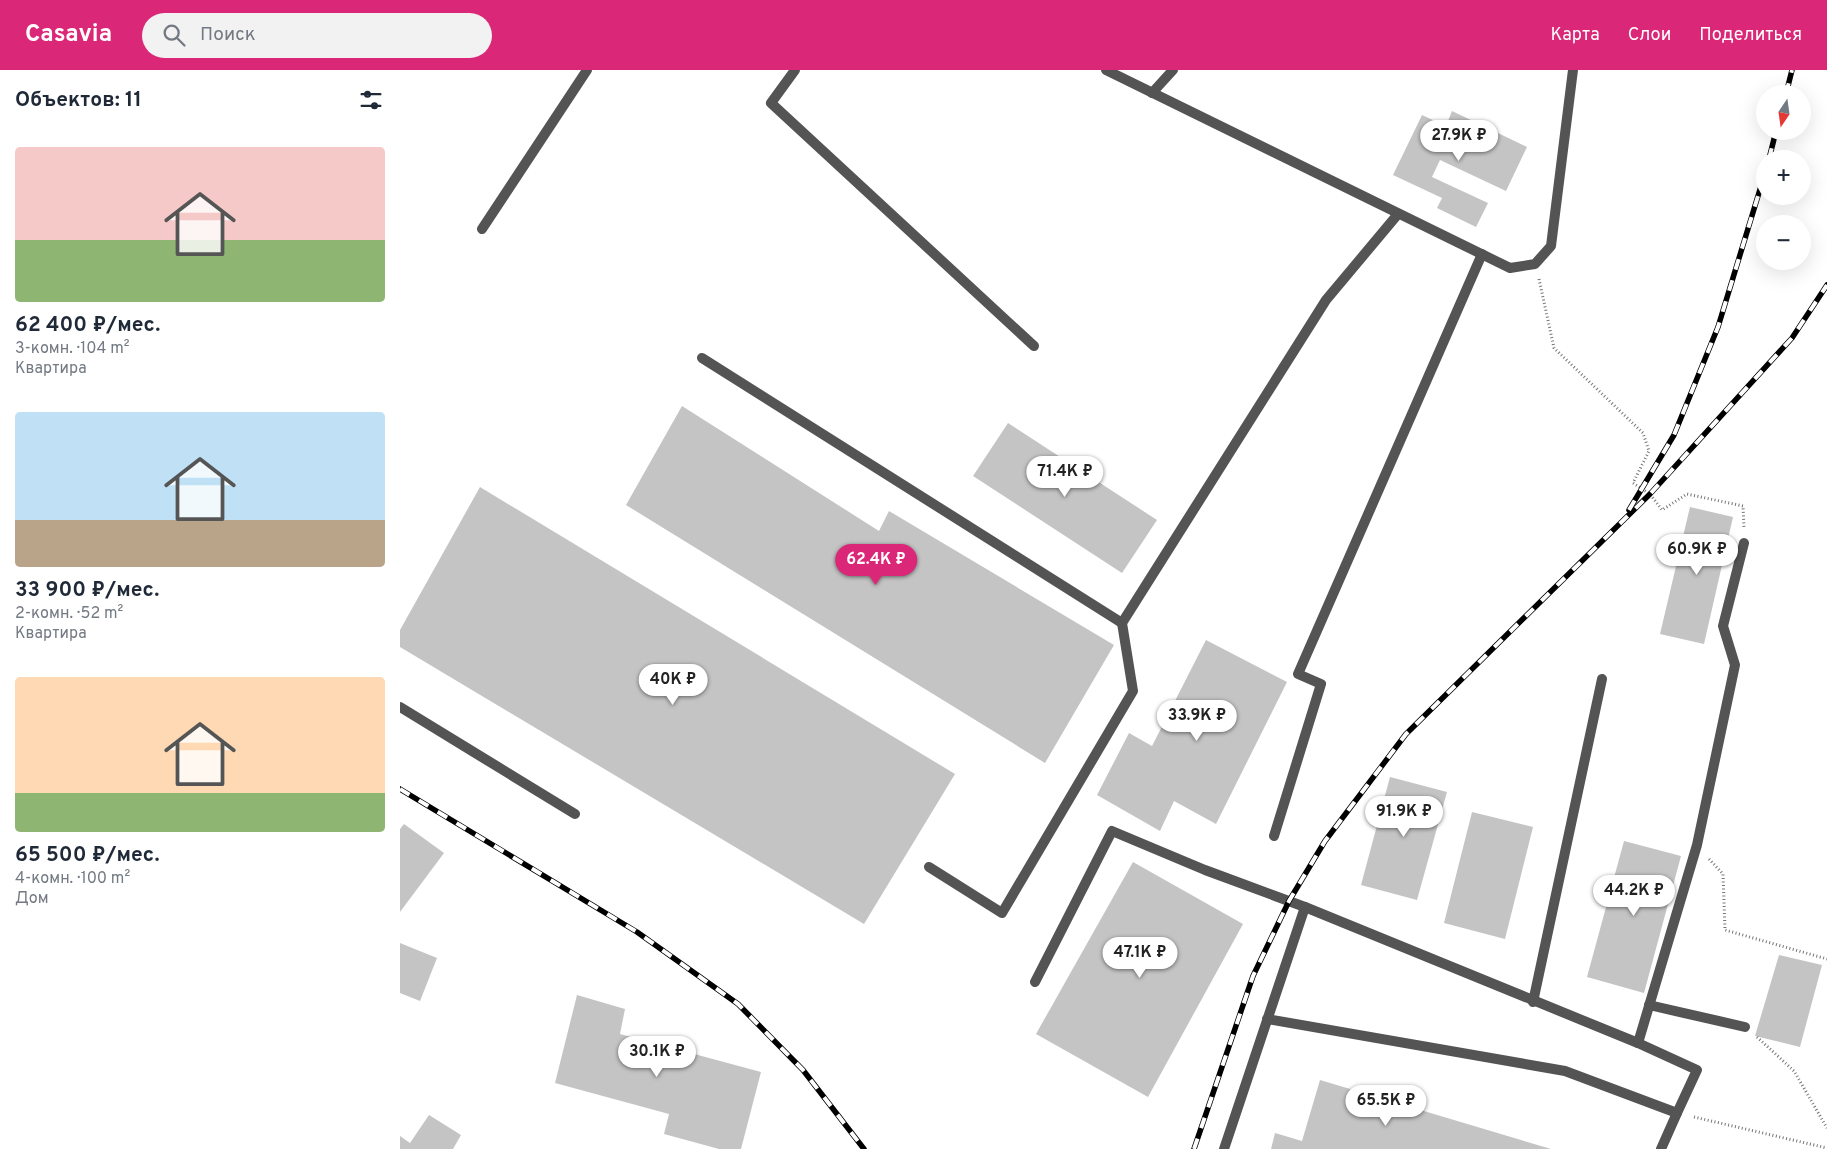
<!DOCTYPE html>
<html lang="ru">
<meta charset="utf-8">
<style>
body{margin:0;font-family:Overpass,sans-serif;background:#f2f2f3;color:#1f2937;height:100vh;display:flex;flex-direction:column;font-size:19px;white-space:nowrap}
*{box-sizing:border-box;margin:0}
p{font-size:16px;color:#747a83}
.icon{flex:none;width:28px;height:28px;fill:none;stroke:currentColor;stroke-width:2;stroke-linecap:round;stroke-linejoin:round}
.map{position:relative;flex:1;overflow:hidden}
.side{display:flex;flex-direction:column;background:#fff;width:400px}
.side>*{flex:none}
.needle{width:32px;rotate:193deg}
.buttons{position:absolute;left:1356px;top:15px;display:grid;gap:10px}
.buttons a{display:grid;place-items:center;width:55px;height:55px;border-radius:50%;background:#fff;box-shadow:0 5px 20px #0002;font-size:25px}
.price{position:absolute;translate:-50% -42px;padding:0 11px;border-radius:18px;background:#fff;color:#222;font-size:16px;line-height:32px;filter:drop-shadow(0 1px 2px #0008)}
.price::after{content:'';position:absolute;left:50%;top:30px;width:15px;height:11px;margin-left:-8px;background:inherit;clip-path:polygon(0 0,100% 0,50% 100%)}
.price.selected{background:#db2777;color:#fff}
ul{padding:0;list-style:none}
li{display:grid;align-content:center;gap:10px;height:265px;padding:0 15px}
li span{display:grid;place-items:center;height:155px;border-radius:5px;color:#555}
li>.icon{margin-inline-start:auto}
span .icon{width:90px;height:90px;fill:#fffc;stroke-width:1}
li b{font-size:21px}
h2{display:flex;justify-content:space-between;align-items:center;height:60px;padding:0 15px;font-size:21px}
header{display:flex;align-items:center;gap:30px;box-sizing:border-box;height:70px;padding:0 25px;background:#db2777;color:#fff}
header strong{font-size:24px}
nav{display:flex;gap:28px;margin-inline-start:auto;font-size:18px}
.search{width:350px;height:45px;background:#f2f2f3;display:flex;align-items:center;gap:12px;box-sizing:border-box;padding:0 18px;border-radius:28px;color:#747a83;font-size:19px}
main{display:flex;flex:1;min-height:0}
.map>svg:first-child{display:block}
.building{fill:#c4c4c4}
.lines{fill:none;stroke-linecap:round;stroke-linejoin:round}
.path{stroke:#767676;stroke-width:3;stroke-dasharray:1 2.5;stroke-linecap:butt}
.lane{stroke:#545454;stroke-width:10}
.rail-casing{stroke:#000;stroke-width:5.5}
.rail{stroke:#fff;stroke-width:4;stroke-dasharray:11;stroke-linecap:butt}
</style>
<header>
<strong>Casavia</strong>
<div class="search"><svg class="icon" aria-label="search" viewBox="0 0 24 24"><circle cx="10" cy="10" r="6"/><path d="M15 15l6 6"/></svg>Поиск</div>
<nav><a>Карта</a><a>Слои</a><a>Поделиться</a></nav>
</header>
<main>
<section class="side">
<h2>Объектов: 11<svg class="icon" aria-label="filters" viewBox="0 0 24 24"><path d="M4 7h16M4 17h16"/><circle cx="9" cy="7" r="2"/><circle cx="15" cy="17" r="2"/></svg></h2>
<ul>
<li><span style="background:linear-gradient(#f6c9c9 60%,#8fb573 0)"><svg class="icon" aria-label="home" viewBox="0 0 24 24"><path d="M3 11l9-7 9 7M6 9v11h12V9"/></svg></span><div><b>62 400 ₽/мес.</b><p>3-комн. · 104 m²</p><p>Квартира</p></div></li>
<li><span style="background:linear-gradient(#bfe0f5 70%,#b9a48a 0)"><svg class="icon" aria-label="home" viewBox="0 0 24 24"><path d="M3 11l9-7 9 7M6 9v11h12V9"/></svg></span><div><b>33 900 ₽/мес.</b><p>2-комн. · 52 m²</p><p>Квартира</p></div></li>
<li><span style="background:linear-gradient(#ffd9b3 75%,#8fb573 0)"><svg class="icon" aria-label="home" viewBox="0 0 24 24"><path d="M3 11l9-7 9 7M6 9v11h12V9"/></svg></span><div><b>65 500 ₽/мес.</b><p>4-комн. · 100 m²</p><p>Дом</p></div></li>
</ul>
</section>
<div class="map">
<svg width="1427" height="1079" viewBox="0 0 1427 1079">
<rect width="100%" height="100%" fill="#fff"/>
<g class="building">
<path d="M1052,41l75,36 -21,44 -66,-31 -8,17 56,26 -12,24 -39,-19 5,-10 -49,-23 29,-60 24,11z"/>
<path d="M282,336l197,125 10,-20 225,134 -69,118 -419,-258z"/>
<path d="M608,353l149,97 -35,53 -149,-97z"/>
<path d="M80,417l475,287 -91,150 -464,-277v-17z"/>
<path d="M1290,437l43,10 -29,127 -44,-10z"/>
<path d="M806,570l81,42 -71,142 -42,-23 -14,30 -63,-36 32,-62 23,13z"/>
<path d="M990,707l57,15 -30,108 -56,-15z"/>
<path d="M1072,742l61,15 -28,112 -61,-16z"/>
<path d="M4,754l40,29 -44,59v-83z"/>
<path d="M1224,771l57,15 -37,137 -57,-16z"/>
<path d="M733,792l110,62 -95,173 -112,-63z"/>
<path d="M0,873l37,15 -17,43 -20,-8z"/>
<path d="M1379,885l43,10 -22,82 -45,-11z"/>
<path d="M177,925l48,14 -5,25 141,38 -20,77h-22l-55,-15 5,-20 -114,-31z"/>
<path d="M920,1010l231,69h-280l4,-16 27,8z"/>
<path d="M29,1045l32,20 -8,14h-53v-13l10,7z"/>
</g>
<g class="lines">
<g class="path">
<path d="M1139,209l15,69 89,85 6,18 -16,32 17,11 12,16 25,-16 56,12 1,22"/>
<path d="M1309,789l14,15 2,56 102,29"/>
<path d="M1357,967l37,34 33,57"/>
<path d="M1294,1047l133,31"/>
</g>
<g class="lane">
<path d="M395,0l-24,33 263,243"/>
<path d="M706,0l404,198 25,-4 16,-18 22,-176"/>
<path d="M752,23l21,-23"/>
<path d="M82,159l105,-159"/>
<path d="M302,288l420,265"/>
<path d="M0,637l175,107"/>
<path d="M874,766l47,-152 -23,-10 184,-420"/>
<path d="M529,797l73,46 131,-222 -11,-68 204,-323 72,-86"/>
<path d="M635,912l77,-151 93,39 100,37 333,136 59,27 -20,43 -112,-42 -298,-52"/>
<path d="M1133,932l69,-323"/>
<path d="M1249,935l96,22"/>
<path d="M1238,973l59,-198 38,-180 -12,-39 21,-83"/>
<path d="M824,1079l81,-242"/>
<path d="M1261,1079l16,-36"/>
</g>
<defs>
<g id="rail">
<path d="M1386,24l6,-24"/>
<path d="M1369,89l7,-28"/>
<path d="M1229,440l45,-75 44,-108 47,-154"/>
<path d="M0,719l237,143 101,72 65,66 61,79"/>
<path d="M794,1079l59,-173 36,-75 36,-60 81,-107 244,-240 142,-156 35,-53"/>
</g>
</defs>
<use href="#rail" class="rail-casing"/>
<use href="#rail" class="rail"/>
</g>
</svg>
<div class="buttons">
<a><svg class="needle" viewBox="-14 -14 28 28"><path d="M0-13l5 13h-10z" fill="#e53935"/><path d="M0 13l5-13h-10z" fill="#747a83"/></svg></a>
<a>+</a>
<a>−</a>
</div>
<b class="price" style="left:1059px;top:92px">27.9K ₽</b>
<b class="price" style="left:665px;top:428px">71.4K ₽</b>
<b class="price" style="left:1297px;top:506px">60.9K ₽</b>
<b class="price selected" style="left:476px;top:516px">62.4K ₽</b>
<b class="price" style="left:273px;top:636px">40K ₽</b>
<b class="price" style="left:797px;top:672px">33.9K ₽</b>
<b class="price" style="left:1004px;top:768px">91.9K ₽</b>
<b class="price" style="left:1234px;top:847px">44.2K ₽</b>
<b class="price" style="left:740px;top:909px">47.1K ₽</b>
<b class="price" style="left:257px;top:1008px">30.1K ₽</b>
<b class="price" style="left:986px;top:1057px">65.5K ₽</b>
</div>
</main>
